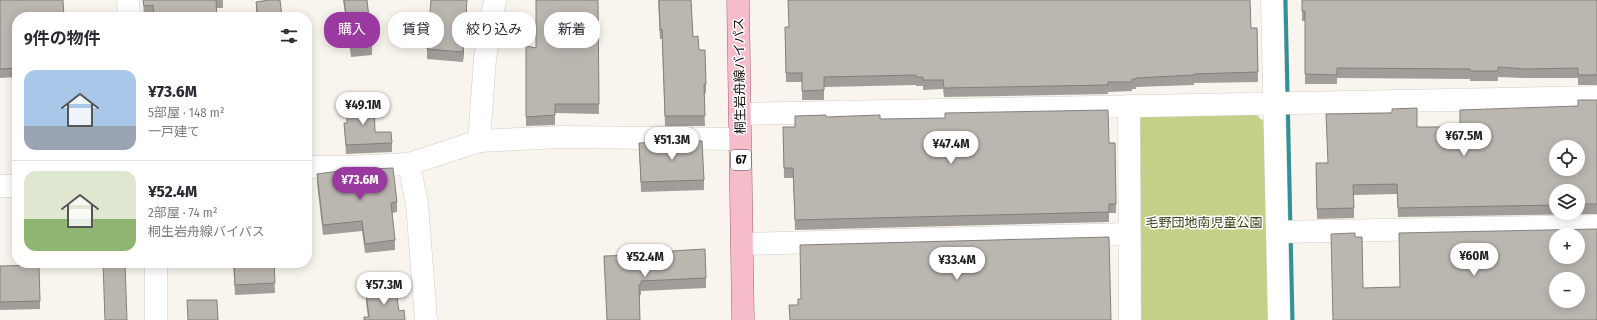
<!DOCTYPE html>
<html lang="ja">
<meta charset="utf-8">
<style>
body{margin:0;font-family:"Fira Sans Condensed","Noto Sans JP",sans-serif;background:#f2f2f3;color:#2b2b33;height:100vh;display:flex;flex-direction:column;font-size:15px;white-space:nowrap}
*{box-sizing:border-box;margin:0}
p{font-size:13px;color:#7c7c81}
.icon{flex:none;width:22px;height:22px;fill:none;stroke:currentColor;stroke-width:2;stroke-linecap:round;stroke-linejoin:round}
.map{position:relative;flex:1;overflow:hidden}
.side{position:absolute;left:12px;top:12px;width:300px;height:256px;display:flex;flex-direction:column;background:#fff;border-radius:16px;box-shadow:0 2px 10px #0003}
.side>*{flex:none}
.guide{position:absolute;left:324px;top:12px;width:380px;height:36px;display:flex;gap:8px}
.fabs{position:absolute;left:1549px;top:140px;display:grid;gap:8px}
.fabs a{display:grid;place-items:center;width:36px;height:36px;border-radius:50%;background:#fff;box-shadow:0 2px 10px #0003;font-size:20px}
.price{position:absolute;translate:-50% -34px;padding:0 9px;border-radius:14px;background:#fff;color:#222;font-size:13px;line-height:26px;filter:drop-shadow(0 1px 2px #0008)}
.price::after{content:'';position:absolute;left:50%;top:24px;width:12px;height:9px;margin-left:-6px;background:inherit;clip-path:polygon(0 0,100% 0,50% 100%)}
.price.active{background:#9a39a0;color:#fff}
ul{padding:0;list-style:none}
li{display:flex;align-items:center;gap:12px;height:100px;padding:0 12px}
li+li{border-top:1px solid #e1e1e2}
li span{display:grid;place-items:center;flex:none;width:112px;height:80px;border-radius:12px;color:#555}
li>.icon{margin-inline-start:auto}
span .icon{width:48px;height:48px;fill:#fffc;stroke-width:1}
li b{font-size:17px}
h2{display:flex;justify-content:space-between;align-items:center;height:48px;padding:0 12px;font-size:17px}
.pill{padding:0 14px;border-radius:16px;background:#fff;box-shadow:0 2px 10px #0003;font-size:14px;line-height:36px}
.pill.active{background:#9a39a0;color:#fff}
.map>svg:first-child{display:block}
.green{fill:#c3d088}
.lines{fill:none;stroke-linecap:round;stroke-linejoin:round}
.stream{stroke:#329197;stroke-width:7}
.minor-casing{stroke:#d0cdc6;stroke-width:23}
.major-casing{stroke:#a16271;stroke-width:23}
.minor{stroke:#fff;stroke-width:22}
.major{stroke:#f6bccb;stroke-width:22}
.wall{fill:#a29d98;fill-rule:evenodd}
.shaded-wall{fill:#847f7c}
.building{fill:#bcb6b1;stroke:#847f7c;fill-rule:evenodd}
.labels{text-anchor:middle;stroke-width:3;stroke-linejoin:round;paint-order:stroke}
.shield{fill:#fff;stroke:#565554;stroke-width:1}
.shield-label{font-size:12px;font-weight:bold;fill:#0d0c0a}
.street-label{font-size:13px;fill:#0d0c0a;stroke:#fff}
.park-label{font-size:13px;fill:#373d17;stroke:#fff}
</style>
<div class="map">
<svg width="1597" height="320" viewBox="0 0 1597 320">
<rect width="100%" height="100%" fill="#f9f5ee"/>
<path class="green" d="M1253,112l14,12 4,196h-131l-2,-201 9,-6z"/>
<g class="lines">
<path class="stream" d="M1284,0l7,320"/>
<defs>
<g id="minor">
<path d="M128,0l1,17"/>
<path d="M1272,0l7,320"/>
<path d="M1129,106l1,214"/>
<path d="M740,114l857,-17"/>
<path d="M479,141l6,-82 10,-59"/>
<path d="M409,164l8,40 9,116"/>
<path d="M307,167h40l62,-3 70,-23 83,-4 178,2"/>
<path d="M0,186h17"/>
<path d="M1277,232l320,-6"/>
<path d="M742,244l387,-10"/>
<path d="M156,320v-57"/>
</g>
<path id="major" d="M738,0l5,320"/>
</defs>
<use href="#minor" class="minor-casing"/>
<use href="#major" class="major-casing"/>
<use href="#minor" class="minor"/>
<use href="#major" class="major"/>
</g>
<g class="wall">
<path d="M0,0l17,17v60l-17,1z"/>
<path d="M143,0h80v8h-7l1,9h-73z"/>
<path d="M343,0h24l5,46v9l-21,2z"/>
<path d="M598,0l1,114 -44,-1v12l-29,1v-80l10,2z"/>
<path d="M658,0h33l2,37 6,13 7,34v9l-2,1 1,32h-40l-3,-87h-2z"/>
<path d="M1302,0h295v85h-19v-7h-53l-27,-1v4h-28v-2l-133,-1v6h-32v-63h-3z"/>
<path d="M256,2l26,15h-26z"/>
<path d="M467,10l-4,52 -36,-3v-10z"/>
<path d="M785,27l472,1 1,54 -64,1v2l-58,2v2h-4v2l-24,1v2l-164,3 -1,-8 -20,1v-4h-7v-1l-92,2v13h-22v-18h-16z"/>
<path d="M307,81l2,22v10h-2z"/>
<path d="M1597,100v114l-199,3 -1,-23 -43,1v23l-37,1 -1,-56h11l90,-36h43l118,-21zM1556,191h22v22h-22z"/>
<path d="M347,103l28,29 17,11v9l-46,2 -2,-31h3z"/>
<path d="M795,116l85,3 229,24 7,61v9h-7v9l-314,8 -2,-52h-9l-1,-41 12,-10z"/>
<path d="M639,143l65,37v10l-63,2z"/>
<path d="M317,174l80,28v10l-5,1 3,27v10l-30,3 -3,-22 -39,4 -6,-52z"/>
<path d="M604,256l102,22v10l-65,3v4h-2l1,25h-33z"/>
<path d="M233,263h41l1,30 -40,2z"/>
<path d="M0,266l40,35v8l-40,1z"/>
<path d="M366,293l33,18 6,9h-41v-3h4l-2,-14z"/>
</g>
<path class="shaded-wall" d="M467,0v10l-4,52v-10z"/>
<g class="building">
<path d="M0,0h63l1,17h-47v51l-17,1z"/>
<path d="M143,0h73l1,17h-63l-1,-12 -9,1z"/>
<path d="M269,0h11l2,17h-24l-2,-15z"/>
<path d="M344,0h23l5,46 -21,2z"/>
<path d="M431,0h36l-4,52 -36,-3z"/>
<path d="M536,0h62l1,104h-44v11l-29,2v-71l10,2z"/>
<path d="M659,0h32l2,37 5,-1 1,14h6l1,34h-2l1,32h-40l-3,-87 -2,1z"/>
<path d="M788,0h462l1,28h6l1,44 -64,2v1l-58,3v1h-4v3h-24v3l-164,3 -1,-8h-20v-3h-7v-2l-92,2v13l-22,1v-18h-16l-1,-46h4z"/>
<path d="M1302,0h295v75h-19v-7l-53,1 -27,-2v4h-28v-2l-133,-1v7l-32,-1v-63h-3z"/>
<path d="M307,81l2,22 -2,1z"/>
<path d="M1578,100h19v104h-19v-13h-22v14l-158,3 -1,-24 -44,1 1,23 -37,1 -1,-46h12l-2,-49 66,-1v-4l25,-1v19h43v-17l118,-4zM1556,147h22v22h-22z"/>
<path d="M374,102l1,30h16l1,11 -46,2 -2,-22h3v-20z"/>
<path d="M1108,110l1,33h6l1,61h-7v8l-314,8 -2,-52h-9l-1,-41h12v-11l31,-1v2l54,-2v4l65,-1v-5z"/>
<path d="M666,141h36l2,39 -63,2 -2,-39 27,-1z"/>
<path d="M393,168l4,34 -6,1 4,37 -30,4 -3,-23 -39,4 -6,-51 30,-4z"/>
<path d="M1597,229v91h-264l-2,-86 24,-1v4h7l1,51 37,-1 -1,-54zM1556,235h22v22h-22zM1556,279h22v22h-22z"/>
<path d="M1109,237l2,83h-321l-1,-15h9v-6h3l-1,-54z"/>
<path d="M705,249l1,29 -65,3v4h-2l1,35h-33l-3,-64 68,-2v-3z"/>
<path d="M103,263h22l2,57h-22z"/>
<path d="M234,263h40l1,20 -40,2z"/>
<path d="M39,265l1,36 -40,1v-36z"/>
<path d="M396,290l3,21 5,-1 1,10h-41v-3h5l-3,-24z"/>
<path d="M187,300h30l1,20h-30z"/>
</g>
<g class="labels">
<rect class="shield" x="731" y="150" width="20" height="20" rx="3"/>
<g class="shield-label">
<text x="741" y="164">67</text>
</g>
<g class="street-label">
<text transform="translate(739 76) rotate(-91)" y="5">桐生岩舟線バイパス</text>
</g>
<g class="park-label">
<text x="1204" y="227">毛野団地南児童公園</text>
</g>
</g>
</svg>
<div class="fabs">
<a><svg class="icon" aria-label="locate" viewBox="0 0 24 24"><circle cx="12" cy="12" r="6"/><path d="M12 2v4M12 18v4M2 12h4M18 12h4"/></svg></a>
<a><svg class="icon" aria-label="layers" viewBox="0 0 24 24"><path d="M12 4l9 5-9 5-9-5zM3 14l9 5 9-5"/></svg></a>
<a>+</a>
<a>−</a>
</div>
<b class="price" style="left:363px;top:126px">¥49.1M</b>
<b class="price" style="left:1464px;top:157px">¥67.5M</b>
<b class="price" style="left:672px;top:161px">¥51.3M</b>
<b class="price" style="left:951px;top:165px">¥47.4M</b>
<b class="price active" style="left:360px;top:201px">¥73.6M</b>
<b class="price" style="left:1474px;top:277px">¥60M</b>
<b class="price" style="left:645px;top:278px">¥52.4M</b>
<b class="price" style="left:957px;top:281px">¥33.4M</b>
<b class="price" style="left:384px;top:306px">¥57.3M</b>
<div class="guide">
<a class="pill active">購入</a>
<a class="pill">賃貸</a>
<a class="pill">絞り込み</a>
<a class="pill">新着</a>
</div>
<section class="side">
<h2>9件の物件<svg class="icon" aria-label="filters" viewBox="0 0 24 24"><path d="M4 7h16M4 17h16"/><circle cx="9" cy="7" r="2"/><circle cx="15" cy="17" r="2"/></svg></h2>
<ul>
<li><span style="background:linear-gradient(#a9c7e8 70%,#9aa5b1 0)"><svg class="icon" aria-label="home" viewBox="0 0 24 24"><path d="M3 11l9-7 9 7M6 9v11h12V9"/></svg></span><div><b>¥73.6M</b><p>5部屋 · 148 m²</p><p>一戸建て</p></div></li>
<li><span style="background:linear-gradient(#dfe7d0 60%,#8fb573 0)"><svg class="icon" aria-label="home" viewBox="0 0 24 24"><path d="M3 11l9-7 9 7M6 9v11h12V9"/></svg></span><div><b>¥52.4M</b><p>2部屋 · 74 m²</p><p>桐生岩舟線バイパス</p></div></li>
</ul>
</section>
</div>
